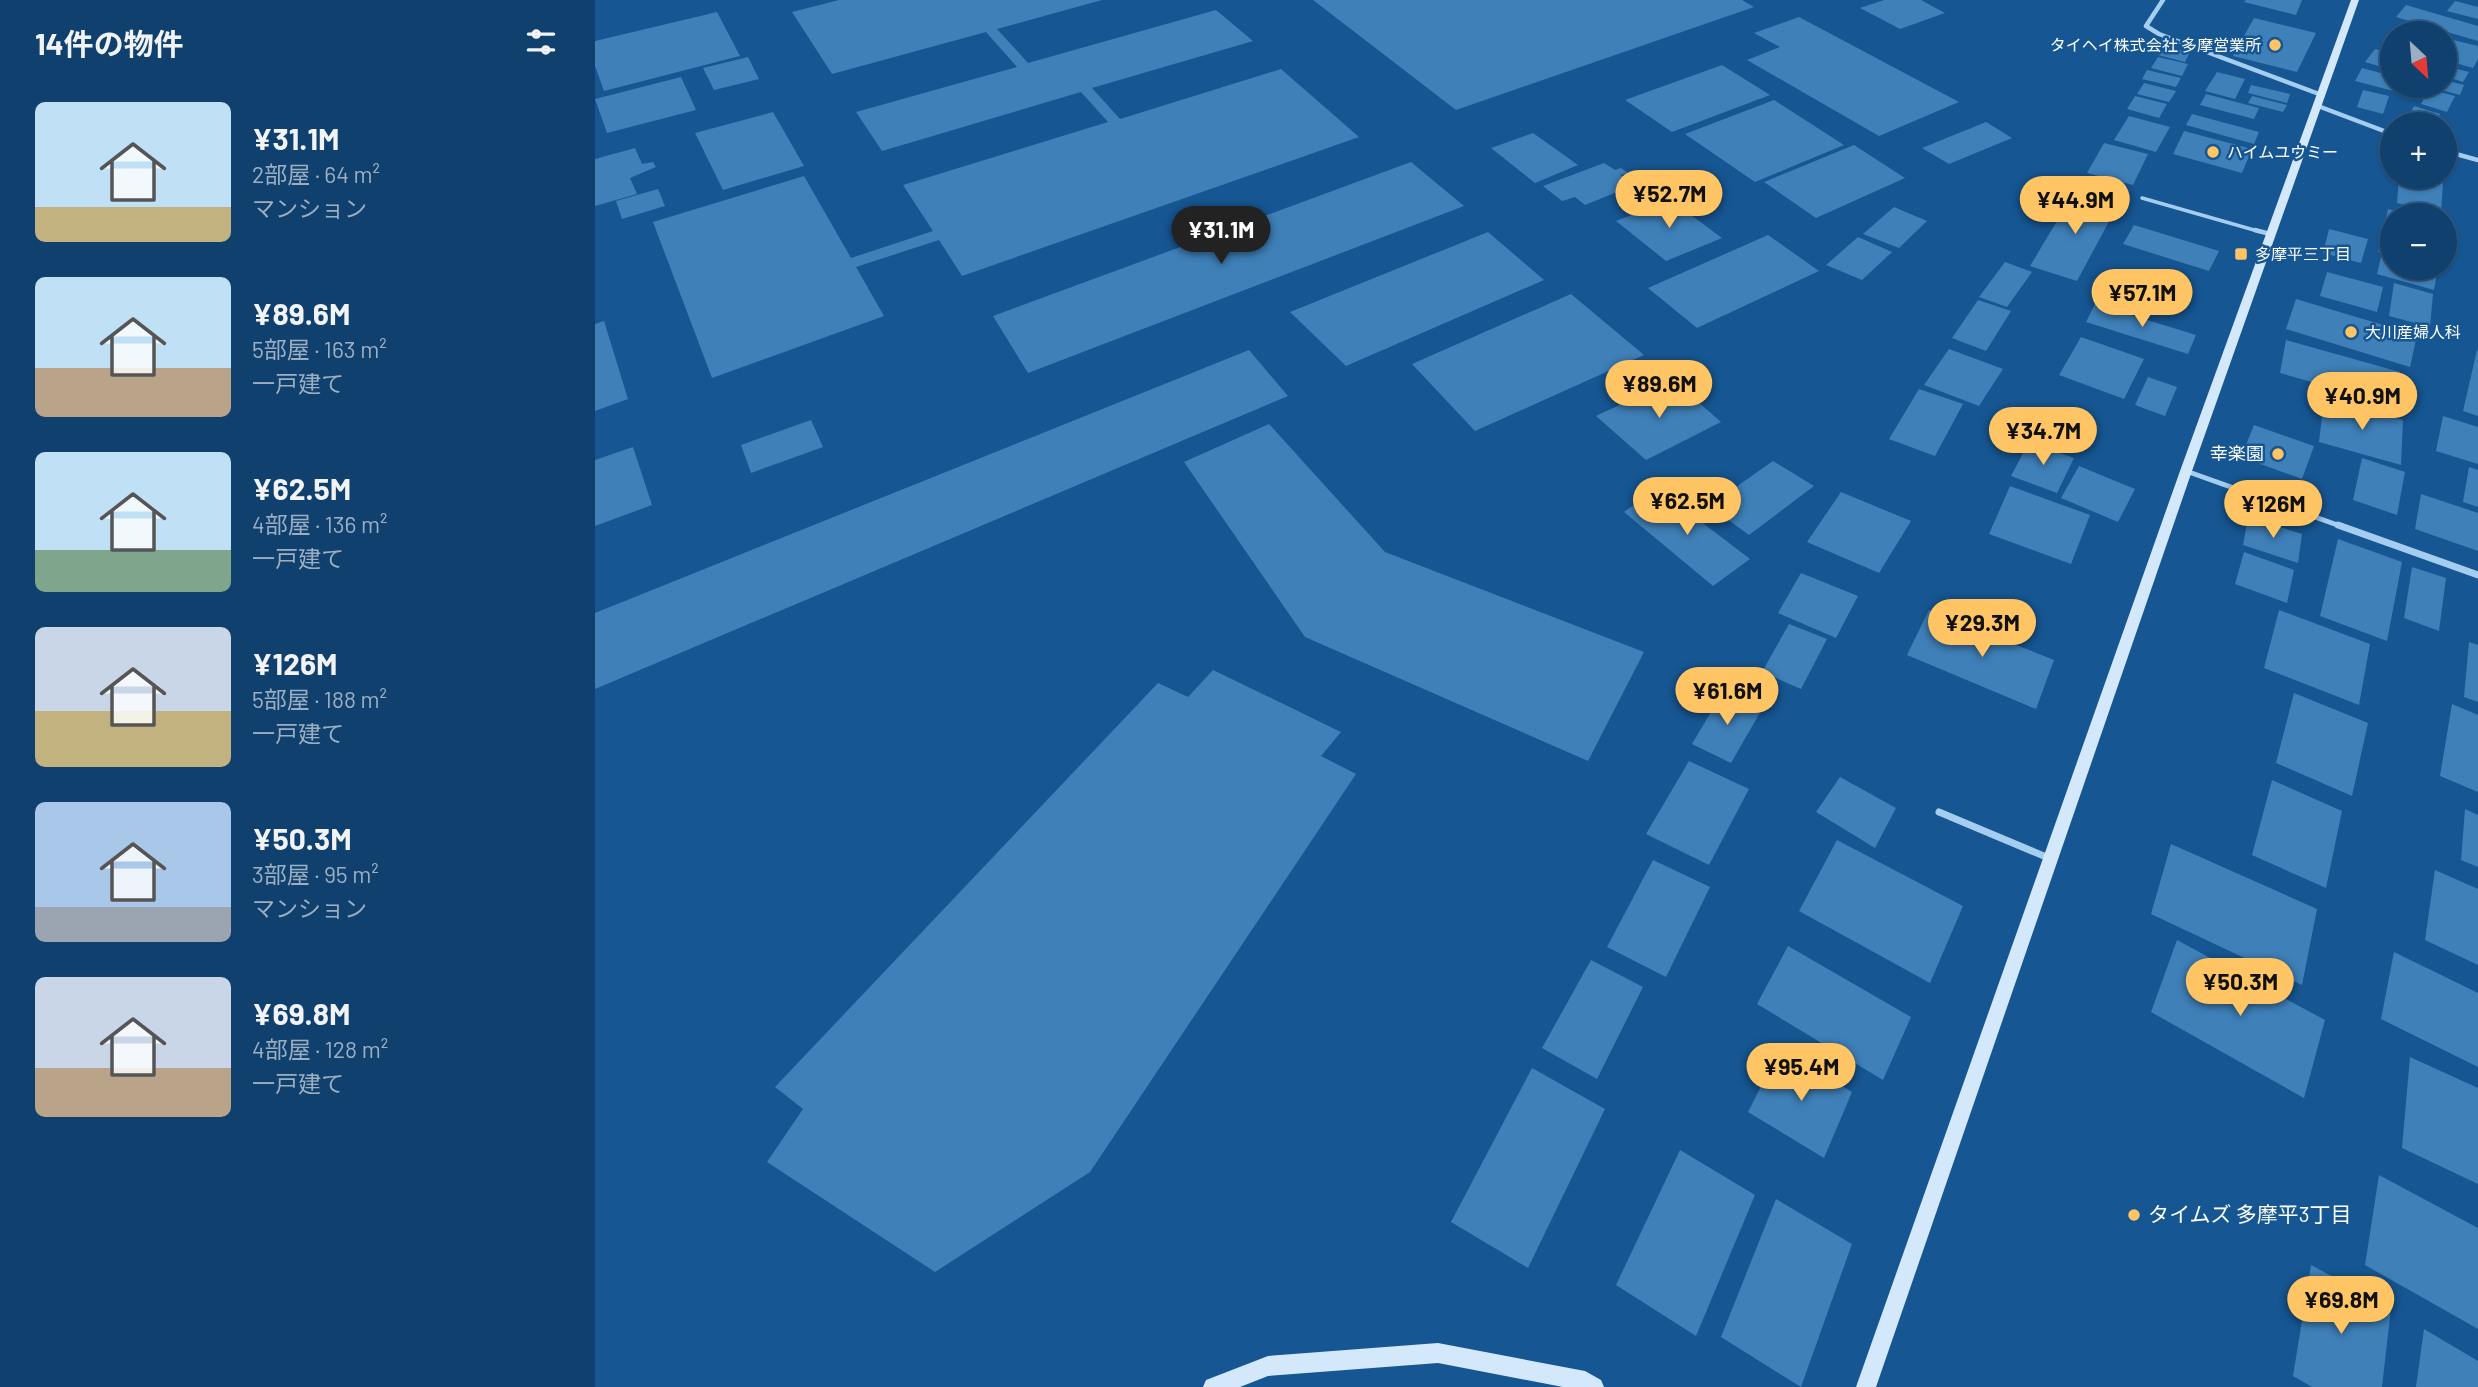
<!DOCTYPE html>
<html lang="ja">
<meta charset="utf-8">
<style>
body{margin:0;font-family:Barlow,"Noto Sans JP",sans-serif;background:#1e4b76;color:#f1f3f6;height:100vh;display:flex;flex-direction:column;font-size:26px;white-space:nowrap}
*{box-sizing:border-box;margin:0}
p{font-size:23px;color:#9cafc2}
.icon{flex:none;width:38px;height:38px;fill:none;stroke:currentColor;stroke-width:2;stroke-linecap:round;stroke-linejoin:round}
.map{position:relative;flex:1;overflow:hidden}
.panel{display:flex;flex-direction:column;background:#10406e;width:595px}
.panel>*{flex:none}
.needle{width:46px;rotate:154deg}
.fabs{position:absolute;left:1785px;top:21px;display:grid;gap:14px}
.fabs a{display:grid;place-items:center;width:77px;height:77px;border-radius:50%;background:#10406e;box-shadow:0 2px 5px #0004,0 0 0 2px #305981;font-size:35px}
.price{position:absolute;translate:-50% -60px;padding:0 16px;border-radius:24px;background:#ffc564;color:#111;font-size:23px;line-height:46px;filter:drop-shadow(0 2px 4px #0008)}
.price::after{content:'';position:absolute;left:50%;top:42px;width:21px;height:16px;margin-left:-10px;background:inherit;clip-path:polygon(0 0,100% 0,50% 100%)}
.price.selected{background:#222;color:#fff}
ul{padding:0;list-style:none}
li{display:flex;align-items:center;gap:21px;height:175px;padding:0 35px}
li span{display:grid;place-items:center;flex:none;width:196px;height:140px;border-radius:10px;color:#555}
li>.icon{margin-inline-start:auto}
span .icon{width:84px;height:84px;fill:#fffc;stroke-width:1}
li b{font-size:30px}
h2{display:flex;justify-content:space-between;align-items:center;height:84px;padding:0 35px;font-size:30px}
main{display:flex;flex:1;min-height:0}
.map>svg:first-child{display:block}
.building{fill:#3f80b9}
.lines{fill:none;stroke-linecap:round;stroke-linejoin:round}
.lane-far1{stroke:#a5cdf0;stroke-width:3.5}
.lane{stroke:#a5cdf0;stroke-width:4.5}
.street-far2{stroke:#a5cdf0;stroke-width:4.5}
.street-far1{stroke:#a5cdf0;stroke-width:5}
.street{stroke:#a5cdf0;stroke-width:7}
.secondary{fill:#d3e8fb;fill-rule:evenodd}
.poi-dot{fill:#ffc564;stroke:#165692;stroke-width:2.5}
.labels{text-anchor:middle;stroke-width:5;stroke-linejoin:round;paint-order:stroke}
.far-poi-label{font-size:16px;fill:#fff;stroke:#165692;text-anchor:start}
.poi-label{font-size:18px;fill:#fff;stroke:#165692;text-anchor:end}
.near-poi-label{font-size:21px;fill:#fff;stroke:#165692;text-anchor:start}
</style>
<main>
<section class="panel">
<h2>14件の物件<svg class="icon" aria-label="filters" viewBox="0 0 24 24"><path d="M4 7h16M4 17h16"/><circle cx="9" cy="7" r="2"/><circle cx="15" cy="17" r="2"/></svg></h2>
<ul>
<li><span style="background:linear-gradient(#bfe0f5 75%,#c2b280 0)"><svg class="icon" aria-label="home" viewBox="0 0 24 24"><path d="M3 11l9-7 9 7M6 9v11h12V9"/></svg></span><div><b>¥31.1M</b><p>2部屋 · 64 m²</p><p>マンション</p></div></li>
<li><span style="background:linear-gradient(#bfe0f5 65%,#b9a48a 0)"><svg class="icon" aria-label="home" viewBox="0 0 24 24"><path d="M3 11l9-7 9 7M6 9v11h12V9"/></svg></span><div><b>¥89.6M</b><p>5部屋 · 163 m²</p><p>一戸建て</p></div></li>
<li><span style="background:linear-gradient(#bfe0f5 70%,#7fa58c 0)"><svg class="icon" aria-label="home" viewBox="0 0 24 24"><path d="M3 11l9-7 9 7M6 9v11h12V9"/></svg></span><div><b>¥62.5M</b><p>4部屋 · 136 m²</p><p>一戸建て</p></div></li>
<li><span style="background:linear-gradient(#c9d6e8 60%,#c2b280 0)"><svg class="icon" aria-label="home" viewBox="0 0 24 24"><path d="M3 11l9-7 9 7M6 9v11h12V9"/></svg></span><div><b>¥126M</b><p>5部屋 · 188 m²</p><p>一戸建て</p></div></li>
<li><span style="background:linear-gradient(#a9c7e8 75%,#9aa5b1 0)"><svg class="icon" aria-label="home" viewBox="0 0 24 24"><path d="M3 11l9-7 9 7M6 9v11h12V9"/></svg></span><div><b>¥50.3M</b><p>3部屋 · 95 m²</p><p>マンション</p></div></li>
<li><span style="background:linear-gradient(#c9d6e8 65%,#b9a48a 0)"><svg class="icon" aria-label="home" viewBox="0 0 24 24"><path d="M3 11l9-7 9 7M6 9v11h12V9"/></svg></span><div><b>¥69.8M</b><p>4部屋 · 128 m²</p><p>一戸建て</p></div></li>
</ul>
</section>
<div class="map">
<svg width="1883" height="1387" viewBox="0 0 1883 1387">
<rect width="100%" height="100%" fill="#165692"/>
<g class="building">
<path d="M244,0h263l-105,29 31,34 188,-53 37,31 -161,47 28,31 161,-50 78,68 -397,139 -23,-36 -83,27 28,49 -172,62 -59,-156 151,-46 47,82 82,-27 -30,-46 205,-63 -27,-30 -199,59 -26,-39 161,-45 -31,-35 -154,42 -40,-62z"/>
<path d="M718,0h429l12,7 -298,103z"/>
<path d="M1289,0h37l24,13 -45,16 -40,-21z"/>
<path d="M1651,0h56l-6,15 -52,-13z"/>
<path d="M1860,1l23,6v12l-31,-8z"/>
<path d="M1811,5l72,21v15l-82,-24z"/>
<path d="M122,12l23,44 -136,35 -9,-25v-25z"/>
<path d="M1204,17l160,85 -80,34 -132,-76 33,-13 -26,-14z"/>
<path d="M1659,18l62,15 -19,39 -64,-16z"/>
<path d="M1850,38l33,8v13l-5,9 -28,-8z"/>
<path d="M1569,46l26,6 -5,10 -27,-7z"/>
<path d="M1780,49l17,5v16l-27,-8z"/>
<path d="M153,57l11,22 -45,11 -11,-22z"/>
<path d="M1563,57l30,7 -6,12 -31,-8z"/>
<path d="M1127,65l48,30 -98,37 -47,-32z"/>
<path d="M1850,66l24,6 -6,10 -18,-6z"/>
<path d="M1767,68l30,8v10h13l-4,7 -46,-12z"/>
<path d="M1552,70l34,8 -5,9 -34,-8z"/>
<path d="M1622,72l28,7 -10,20 -30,-8z"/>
<path d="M86,77l15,33 -89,23 -12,-34z"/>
<path d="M1850,80l19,5 -4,10 -31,-8 16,-1z"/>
<path d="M1549,83l32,8 -7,11 -32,-8z"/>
<path d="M1656,85l39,9 -3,9 -39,-10z"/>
<path d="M1834,89l26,7 -8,16 -26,-8z"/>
<path d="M1768,90l26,6 -6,18 -26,-7z"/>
<path d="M1611,94l53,14 -5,11 -54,-14z"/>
<path d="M1540,96l32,8 -8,14 -32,-9z"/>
<path d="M1657,96l35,9 -4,7 -35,-9z"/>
<path d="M1179,100l70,45 -89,37 -70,-48z"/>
<path d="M1819,106l26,8 -5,10 -29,-2z"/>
<path d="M178,112l31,54 -81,24 -28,-57z"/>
<path d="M1597,114l67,18 -5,12 -68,-19z"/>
<path d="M1534,116l41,11 -14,25 -42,-12z"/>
<path d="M1391,122l26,16 -63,26 -27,-16z"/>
<path d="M1589,131l68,18 -10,24 -69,-19z"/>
<path d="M938,133l45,32 -43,18 -44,-35z"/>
<path d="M1509,143l44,11 -15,31 -46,-12z"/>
<path d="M1259,145l51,33 -89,40 -52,-36z"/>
<path d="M40,148l7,16 11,-2 3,5 -26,11 7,16 -42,12v-47z"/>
<path d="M816,162l53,44 -436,167 -35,-57z"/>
<path d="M1009,163l11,7 6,-2 7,5 -8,2 14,10 -49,20 -10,-8 -13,4 -19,-15z"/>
<path d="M1804,177h17l27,6 -2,30 -44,-10z"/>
<path d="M63,189l7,17 -43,13 -6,-18z"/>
<path d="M1480,191l44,12 -42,78 -47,-15z"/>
<path d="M1076,200l51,38 -56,23 -50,-40z"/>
<path d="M1299,207l33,14 -28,27 -36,-14z"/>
<path d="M1793,209l19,5 -15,1v16l-8,-2z"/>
<path d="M1539,225l85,26 -10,20 -86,-27z"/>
<path d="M1734,229l39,10 -7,24 -38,-10z"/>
<path d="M893,232l56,48 -198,86 -56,-54z"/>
<path d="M1789,234l8,2v20l-14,-4z"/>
<path d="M1173,235l51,36 -122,57 -49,-40z"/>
<path d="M1263,237l34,15 -30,28 -36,-15z"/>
<path d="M1786,257l11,3v8h26l19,5 -3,17 -57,-16z"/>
<path d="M1410,262l27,10 -25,35 -28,-10z"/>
<path d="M1732,272l56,15 -6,25 -57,-16z"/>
<path d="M1799,283l39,11 -3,33 -41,-11z"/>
<path d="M976,294l73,61 -169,76 -63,-67z"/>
<path d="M1701,299l121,36 -7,32 -124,-38z"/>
<path d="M1383,300l33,11 -25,40 -34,-13z"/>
<path d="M1500,304l101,31 -8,19 -102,-32z"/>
<path d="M9,321l24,78 -33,12v-87z"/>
<path d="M1486,337l63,22 -20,40 -65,-24z"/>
<path d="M1691,340l114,32 -4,34 -116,-33z"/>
<path d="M1354,349l54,20 -24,37 -55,-21z"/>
<path d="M654,350l39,46 -693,293v-76z"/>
<path d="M1882,350l1,1v65l-15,-5z"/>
<path d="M1553,377l29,10 -12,29 -30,-11z"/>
<path d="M1078,380l48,42 -75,38 -50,-44z"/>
<path d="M1324,389l44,15 -28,52 -46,-17z"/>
<path d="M1729,399l79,21 -2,45 -82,-23z"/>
<path d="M1848,416l35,11v37l-42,-13z"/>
<path d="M216,420l12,27 -72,26 -10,-28z"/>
<path d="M674,424l116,128 259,100 -56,109 -283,-124 -121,-175z"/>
<path d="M1659,425l60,21 -12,33 -61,-22z"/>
<path d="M1434,442l45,16 -17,35 -46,-17z"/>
<path d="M38,447l19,58 -57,21v-66z"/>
<path d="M1767,458l43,14 -8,43 -44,-15z"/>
<path d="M1178,461l41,25 -65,49 -40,-29z"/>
<path d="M1484,466l56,23 -17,33 -57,-24z"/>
<path d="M1874,467l9,3v37l-15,-5z"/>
<path d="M1415,486l80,29 -19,49 -82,-30z"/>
<path d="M1062,488l93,71 -37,27 -89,-74z"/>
<path d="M1246,492l70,29 -32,52 -72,-31z"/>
<path d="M1826,494l57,19v38l-63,-22z"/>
<path d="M1653,517l54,17 -4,29 -55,-18z"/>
<path d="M1743,539l64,23 -15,79 -67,-25z"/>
<path d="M1649,552l50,18 -7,33 -52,-19z"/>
<path d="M1817,567l34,11 -7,53 -35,-13z"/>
<path d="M1206,573l57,23 -22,42 -58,-25z"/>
<path d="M1334,610l125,50 -18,49 -129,-54z"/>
<path d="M1684,610l91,34 -11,61 -95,-37z"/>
<path d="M1194,624l38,15 -26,50 -39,-17z"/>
<path d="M1874,642l9,3v57l-14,-5z"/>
<path d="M618,670l128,62 -20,24 35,18 -266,398 -155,100 -168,-110 36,-53 -28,-22 383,-404 30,14z"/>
<path d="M1129,690l38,19 -31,54 -39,-19z"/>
<path d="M1699,693l74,30 -16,73 -76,-33z"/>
<path d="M1857,704l26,11v77l-38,-16z"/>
<path d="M1094,761l60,28 -40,76 -63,-31z"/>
<path d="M1245,777l56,31 -21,40 -59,-36z"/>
<path d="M1677,780l70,31 -16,77 -74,-33z"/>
<path d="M1870,809l13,6v52l-17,-7z"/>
<path d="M1242,840l126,66 -33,77 -131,-72z"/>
<path d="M1576,844l146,65 -15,76 -151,-71z"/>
<path d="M1058,860l57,27 -44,90 -59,-30z"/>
<path d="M1840,870l43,19v76l-53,-25z"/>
<path d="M1582,940l148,80 -21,78 -153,-86z"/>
<path d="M1193,946l123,71 -28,63 -126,-76z"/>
<path d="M1799,952l84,41v74l-97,-48z"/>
<path d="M996,960l52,27 -46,92 -55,-31z"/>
<path d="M1185,1049l72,43 -28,66 -76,-46z"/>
<path d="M1815,1057l68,31v96l-76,-36z"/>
<path d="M937,1068l73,41 -77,159 -77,-46z"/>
<path d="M1085,1150l75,45 -59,141 -80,-51z"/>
<path d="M1784,1175l99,53v101l-113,-64z"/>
<path d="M1181,1199l76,45 -51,143 -80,-50z"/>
<path d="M1716,1265l80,43 -9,79h-70l-19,-11z"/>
<path d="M1829,1329l54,32v26h-62z"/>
</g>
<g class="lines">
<path class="lane-far1" d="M1547,198l119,34"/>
<path class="lane" d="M1660,230l15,4"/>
<g class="street-far2">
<path d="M1568,0l-17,26 13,8 160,60"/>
<path d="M1723,106l74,28"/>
<path d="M1850,151l33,9"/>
</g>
<path class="street-far1" d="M1591,471l157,56"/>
<g class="street">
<path d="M1743,525l140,50"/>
<path d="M1344,812l112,47"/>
</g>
<g class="secondary">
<path d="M1756,0h8l-167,471 -316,916h-20l324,-916z"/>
<path d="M843,1343l147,28 16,9 3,7h-41l-125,-24 -170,13 -28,11h-37l3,-7 62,-24z"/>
</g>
</g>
<g class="poi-dot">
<circle cx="1680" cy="45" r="7"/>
<circle cx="1618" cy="152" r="7"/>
<rect x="1639" y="247" width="14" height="14" rx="3.5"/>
<circle cx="1756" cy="332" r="7"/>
<circle cx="1683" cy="454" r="7"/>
<circle cx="1539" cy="1215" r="7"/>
</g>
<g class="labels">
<g class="far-poi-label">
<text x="1666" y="51" text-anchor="end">タイヘイ株式会社 多摩営業所</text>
<text x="1632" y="158">ハイムユウミー</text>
<text x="1660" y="260">多摩平三丁目</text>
<text x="1770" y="338">大川産婦人科</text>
</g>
<g class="poi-label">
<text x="1669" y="460">幸楽園</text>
</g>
<g class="near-poi-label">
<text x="1553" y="1222">タイムズ 多摩平3丁目</text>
</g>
</g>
</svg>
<div class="fabs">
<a><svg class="needle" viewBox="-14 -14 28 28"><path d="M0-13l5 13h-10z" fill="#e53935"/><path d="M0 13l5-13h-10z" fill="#9cafc2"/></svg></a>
<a>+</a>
<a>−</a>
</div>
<b class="price" style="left:1074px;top:230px">¥52.7M</b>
<b class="price" style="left:1480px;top:236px">¥44.9M</b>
<b class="price selected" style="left:626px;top:266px">¥31.1M</b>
<b class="price" style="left:1547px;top:329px">¥57.1M</b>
<b class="price" style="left:1064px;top:420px">¥89.6M</b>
<b class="price" style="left:1767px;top:432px">¥40.9M</b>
<b class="price" style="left:1448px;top:467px">¥34.7M</b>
<b class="price" style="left:1092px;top:537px">¥62.5M</b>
<b class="price" style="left:1678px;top:540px">¥126M</b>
<b class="price" style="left:1387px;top:659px">¥29.3M</b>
<b class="price" style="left:1132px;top:727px">¥61.6M</b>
<b class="price" style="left:1645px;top:1018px">¥50.3M</b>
<b class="price" style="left:1206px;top:1103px">¥95.4M</b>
<b class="price" style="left:1746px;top:1336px">¥69.8M</b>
</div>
</main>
